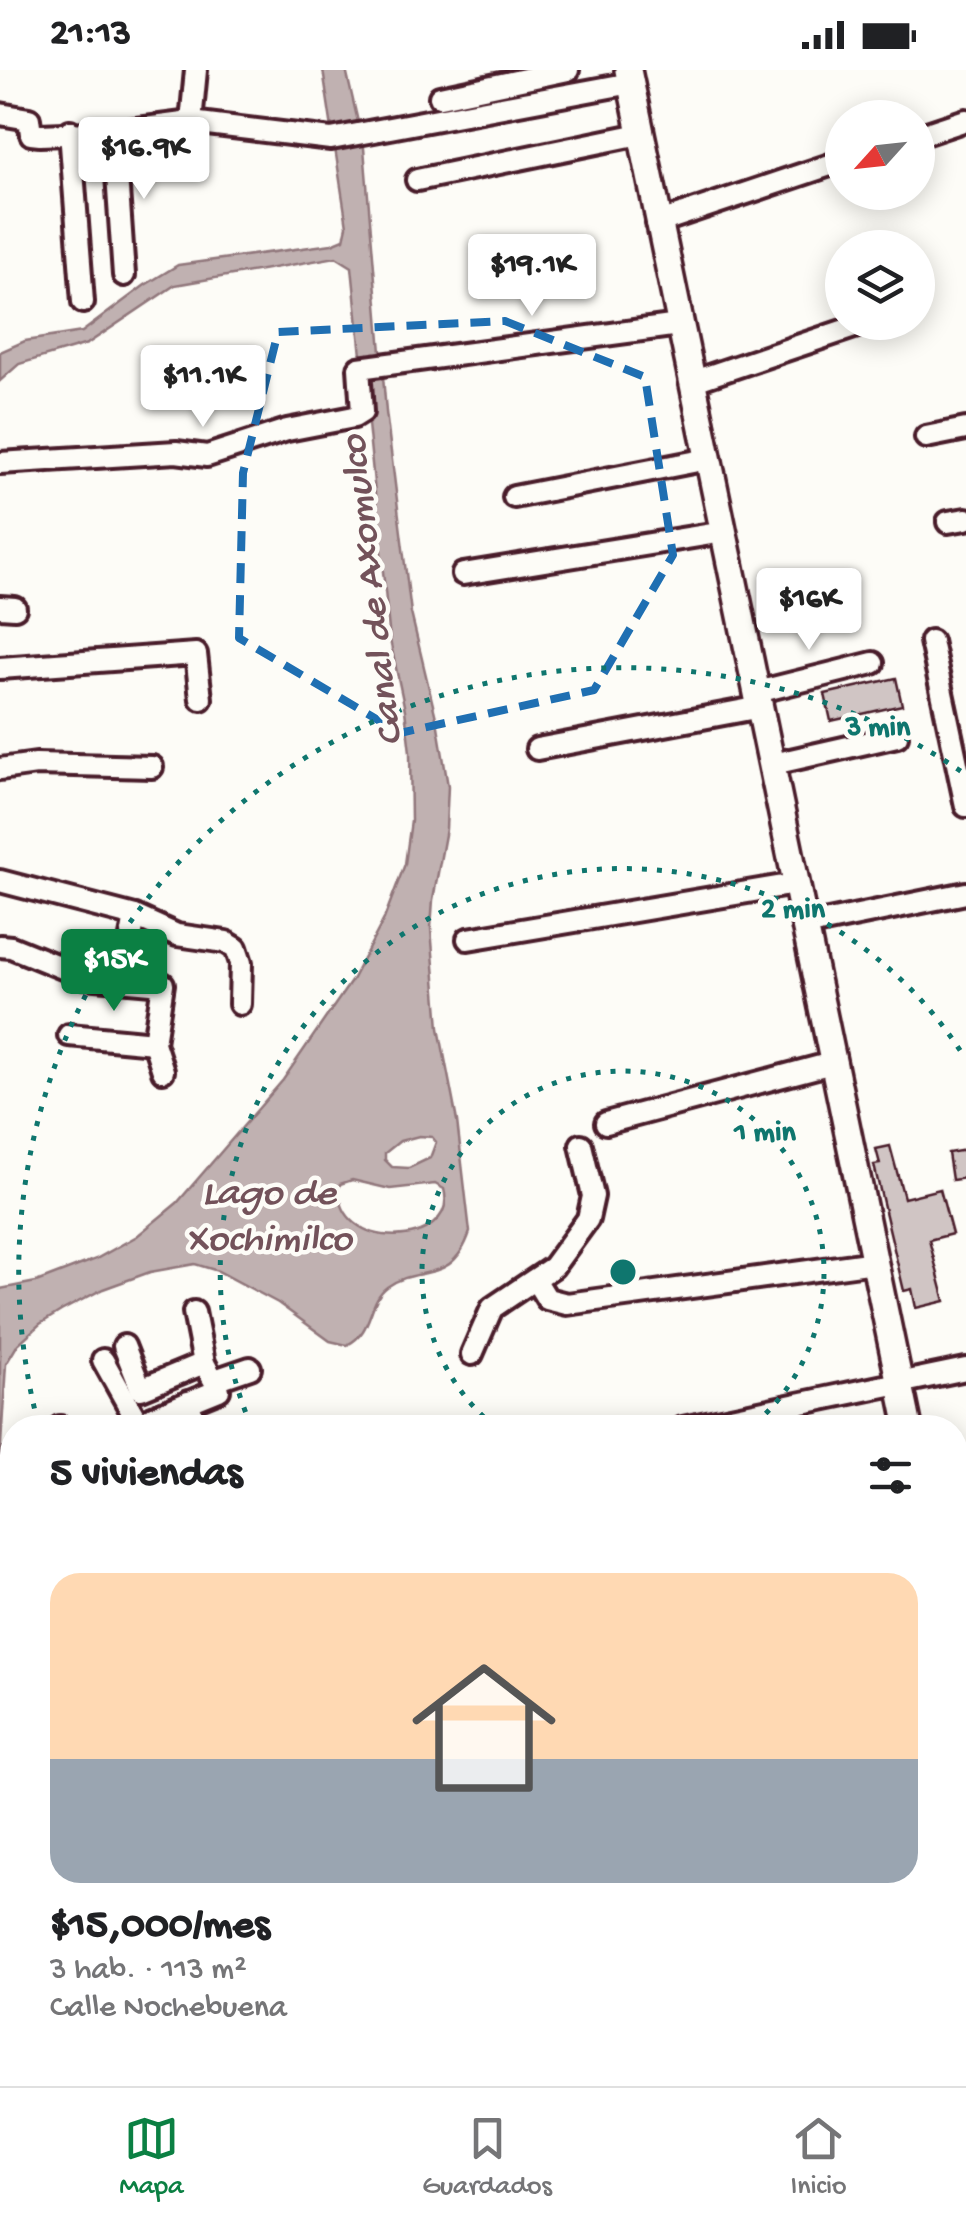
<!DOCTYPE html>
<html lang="es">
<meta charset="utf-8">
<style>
body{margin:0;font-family:"Gochi Hand",sans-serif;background:#f6f6f6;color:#202124;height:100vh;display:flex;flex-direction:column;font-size:38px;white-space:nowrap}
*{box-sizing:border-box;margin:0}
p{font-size:32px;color:#757577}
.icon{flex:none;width:55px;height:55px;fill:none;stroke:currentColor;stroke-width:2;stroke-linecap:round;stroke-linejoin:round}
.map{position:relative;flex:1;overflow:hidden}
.details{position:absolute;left:0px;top:1345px;width:968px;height:672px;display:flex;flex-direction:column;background:#fff;border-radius:40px 40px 0 0;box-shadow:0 5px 25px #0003}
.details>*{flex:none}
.needle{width:65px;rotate:243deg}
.buttons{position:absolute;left:825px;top:30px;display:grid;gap:20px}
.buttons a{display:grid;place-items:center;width:110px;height:110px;border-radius:50%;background:#fff;box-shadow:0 5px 25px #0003;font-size:50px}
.price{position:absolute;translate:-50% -85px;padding:0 22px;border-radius:10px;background:#fff;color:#222;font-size:32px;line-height:65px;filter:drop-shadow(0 2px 5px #0008)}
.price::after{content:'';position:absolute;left:50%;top:60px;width:30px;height:22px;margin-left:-15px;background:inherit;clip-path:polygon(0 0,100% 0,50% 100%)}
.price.selected{background:#0b8043;color:#fff}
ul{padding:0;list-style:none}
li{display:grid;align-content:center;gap:20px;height:530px;padding:0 50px}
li+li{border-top:2px solid #e0e0e0}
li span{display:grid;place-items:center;height:310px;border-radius:30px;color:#555}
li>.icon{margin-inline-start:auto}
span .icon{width:180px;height:180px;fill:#fffc;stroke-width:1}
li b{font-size:42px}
h2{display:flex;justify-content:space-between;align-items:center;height:120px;padding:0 50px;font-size:42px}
.status{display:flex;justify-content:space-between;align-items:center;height:70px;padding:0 50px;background:#fff;direction:ltr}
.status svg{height:28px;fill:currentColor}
.tab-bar{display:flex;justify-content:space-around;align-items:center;height:140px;border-top:2px solid #e0e0e0;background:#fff;font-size:28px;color:#757577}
.tab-bar a{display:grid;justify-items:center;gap:5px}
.tab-bar .selected{color:#0b8043}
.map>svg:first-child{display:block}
.water{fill:#c0b1b1;stroke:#91777b;stroke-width:2.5;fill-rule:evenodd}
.building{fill:#d0c5c4;stroke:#4a1f2b;stroke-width:2.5}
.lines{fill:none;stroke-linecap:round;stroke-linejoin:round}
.minor-casing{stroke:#4a1f2b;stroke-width:28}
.tertiary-casing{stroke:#4a1f2b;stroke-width:32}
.minor{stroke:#fdfcf7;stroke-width:20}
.tertiary{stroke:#fdfcf7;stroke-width:25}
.marked{fill:none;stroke:#1f6fb2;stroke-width:8;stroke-dasharray:20 12;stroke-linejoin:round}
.ring{fill:none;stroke:#0f766e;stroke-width:5;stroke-dasharray:5 10}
.labels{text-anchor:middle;stroke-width:9;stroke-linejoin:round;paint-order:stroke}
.water-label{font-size:40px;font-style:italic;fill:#73525a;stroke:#fdfcf7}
.centre{fill:#0f766e;stroke:#fdfcf7;stroke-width:5}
.ring-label{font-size:30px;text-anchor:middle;font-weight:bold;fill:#0f766e;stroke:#fdfcf7;stroke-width:9;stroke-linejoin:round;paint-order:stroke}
</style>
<div class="status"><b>21:13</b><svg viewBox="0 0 49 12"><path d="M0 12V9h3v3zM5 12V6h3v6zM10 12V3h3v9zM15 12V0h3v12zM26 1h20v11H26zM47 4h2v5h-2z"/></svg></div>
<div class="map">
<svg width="966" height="2016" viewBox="0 0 966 2016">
<rect width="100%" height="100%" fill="#fdfcf7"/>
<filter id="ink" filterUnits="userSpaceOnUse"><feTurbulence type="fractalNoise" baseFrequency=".01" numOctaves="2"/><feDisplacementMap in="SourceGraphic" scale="20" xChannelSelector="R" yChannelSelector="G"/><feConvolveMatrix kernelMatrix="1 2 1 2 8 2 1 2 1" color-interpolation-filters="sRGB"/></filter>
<g filter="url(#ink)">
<path class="water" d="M323,0h23l18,78 22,264 25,201 27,113 10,60 -2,43 -13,71 -2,28 8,100 18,93 13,111c-18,54 -51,32 -83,55 -20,15 -13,45 -40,58l-17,-4 -52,-38 -60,-32 -23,-7 -45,8 -47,17 -42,22 -21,13 -22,20 -12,20 -6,97v-172l36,-7 60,-23 41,-23 40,-33 106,-123 69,-100 32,-61 21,-55 6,-43 -1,-69 -5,-42 -15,-70 -38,-373 -16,-10 -161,28 -88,59 -68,20 -19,17v-29l25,-11 57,-9 63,-47 33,-20 154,-21 12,-5 3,-13zM419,1066l13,1 4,5 -6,16 -21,10 -17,-1 -7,-7v-7l15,-12zM352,1110l38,9 45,-5 9,5c16,60 -112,66 -104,-5z"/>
<g class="building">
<path d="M896,608l6,27 -71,16 -6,-27z"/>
<path d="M890,1076l14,52 36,-9 12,45 -23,6 16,61 -29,7 -4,-19 -8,2 -30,-126 6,-1 -4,-15z"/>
<path d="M966,1080v28l-14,2 -4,-27z"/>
</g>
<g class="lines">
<defs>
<g id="minor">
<path d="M440,27l128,-27"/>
<path d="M0,44l29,5 2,15 9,1 74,-3 77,-10 140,17 300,-56"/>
<path d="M191,52l5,-52"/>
<path d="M70,61l13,171"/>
<path d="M114,62l10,143"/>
<path d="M918,66l48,-16"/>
<path d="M417,110l223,-46"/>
<path d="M657,153l185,-62"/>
<path d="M691,312l178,-60"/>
<path d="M926,367l40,-8"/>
<path d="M0,393l176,-11 31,4 80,-26 67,-13 8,-5 -3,-44 320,-43"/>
<path d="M514,427l194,-38"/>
<path d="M948,452l18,-3"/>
<path d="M463,504l261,-42"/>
<path d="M0,537l15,1"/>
<path d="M931,571l35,165"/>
<path d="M0,598l196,-14 5,45"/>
<path d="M757,622l116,-29"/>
<path d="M537,679l224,-42"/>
<path d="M773,694l124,-28"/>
<path d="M0,699l36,-5 116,3"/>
<path d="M0,811l135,35 42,19 49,7 10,6 5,15 -1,41"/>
<path d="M804,856l162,-33"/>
<path d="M468,869l327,-55"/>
<path d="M0,876l11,1 74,30 78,7 -9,59 9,28"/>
<path d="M123,909l12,-63"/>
<path d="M69,965l85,8"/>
<path d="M606,1053l226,-60"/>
<path d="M536,1211l11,18 20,5 308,-42"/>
<path d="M124,1276l17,43 63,-26"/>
<path d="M472,1284l20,-46 61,-41 35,-48 5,-23 -12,-51"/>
<path d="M103,1290l35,63 81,-33 -15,-27 -10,-51"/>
<path d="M215,1310l35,-12"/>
<path d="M188,1332l9,26"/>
<path d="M60,1357l1,1"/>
<path d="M683,1358l283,-59"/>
<path d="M0,1509l12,-1"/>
<path d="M2,1611l10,-1"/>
<path d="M0,1647h12"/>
<path d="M955,1757l11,-3"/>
<path d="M0,1929l12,-1"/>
<path d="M0,1985l12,-7"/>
<path d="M207,2005l3,11"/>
<path d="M409,2005l4,11"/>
<path d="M626,2005l2,11"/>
<path d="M817,2005l3,11"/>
<path d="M914,2005l2,11"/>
</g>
<g id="tertiary">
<path d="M628,0l281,1358"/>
<path d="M955,1578l11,52"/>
<path d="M955,1961l11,-3"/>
<path d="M755,2016l40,-11"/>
</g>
</defs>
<use href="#minor" class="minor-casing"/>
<use href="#tertiary" class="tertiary-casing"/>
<use href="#minor" class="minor"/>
<use href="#tertiary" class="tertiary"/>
</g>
</g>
<path class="marked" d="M505,251l140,56 28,178 -79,135 -194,43 -161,-95 4,-165 35,-141z"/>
<g class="ring">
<path d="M495 1357A201 201 0 1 1 751 1357"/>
<path d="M251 1356A403 403 0 0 1 965 988"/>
<path d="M38 1353A604 604 0 0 1 965 704"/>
</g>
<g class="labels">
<g class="water-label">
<text transform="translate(368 521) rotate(-97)" y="14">Canal de Axomulco</text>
<text x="269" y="1133">Lago de<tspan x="269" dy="46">Xochimilco</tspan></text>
</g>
</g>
<circle cx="623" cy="1202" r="15" class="centre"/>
<g class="ring-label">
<text x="878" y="665">3 min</text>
<text x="793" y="847">2 min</text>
<text x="765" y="1070">1 min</text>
</g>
</svg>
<div class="buttons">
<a><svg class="needle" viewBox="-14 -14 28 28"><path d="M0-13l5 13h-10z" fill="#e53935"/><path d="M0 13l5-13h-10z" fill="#757577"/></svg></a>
<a><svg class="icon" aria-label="layers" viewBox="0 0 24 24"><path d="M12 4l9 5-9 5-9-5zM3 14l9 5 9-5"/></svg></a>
</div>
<b class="price" style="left:144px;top:132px">$16.9K</b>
<b class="price" style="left:532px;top:249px">$19.1K</b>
<b class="price" style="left:203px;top:360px">$11.1K</b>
<b class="price" style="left:809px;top:583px">$16K</b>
<b class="price selected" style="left:114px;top:944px">$15K</b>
<section class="details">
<h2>5 viviendas<svg class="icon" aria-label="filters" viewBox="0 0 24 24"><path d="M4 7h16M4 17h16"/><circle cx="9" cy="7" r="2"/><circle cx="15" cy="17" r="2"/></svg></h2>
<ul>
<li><span style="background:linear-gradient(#ffd9b3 60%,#9aa5b1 0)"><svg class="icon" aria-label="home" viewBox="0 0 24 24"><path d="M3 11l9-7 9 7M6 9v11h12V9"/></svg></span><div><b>$15,000/mes</b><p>3 hab. · 113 m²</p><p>Calle Nochebuena</p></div></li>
</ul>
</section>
</div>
<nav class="tab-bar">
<a class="selected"><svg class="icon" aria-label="map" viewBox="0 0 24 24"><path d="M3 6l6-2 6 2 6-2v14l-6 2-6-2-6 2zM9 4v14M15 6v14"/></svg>Mapa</a>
<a><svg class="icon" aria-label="saved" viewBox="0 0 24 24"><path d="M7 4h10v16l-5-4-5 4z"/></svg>Guardados</a>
<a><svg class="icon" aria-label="home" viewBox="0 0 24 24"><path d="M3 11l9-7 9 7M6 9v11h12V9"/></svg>Inicio</a>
</nav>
